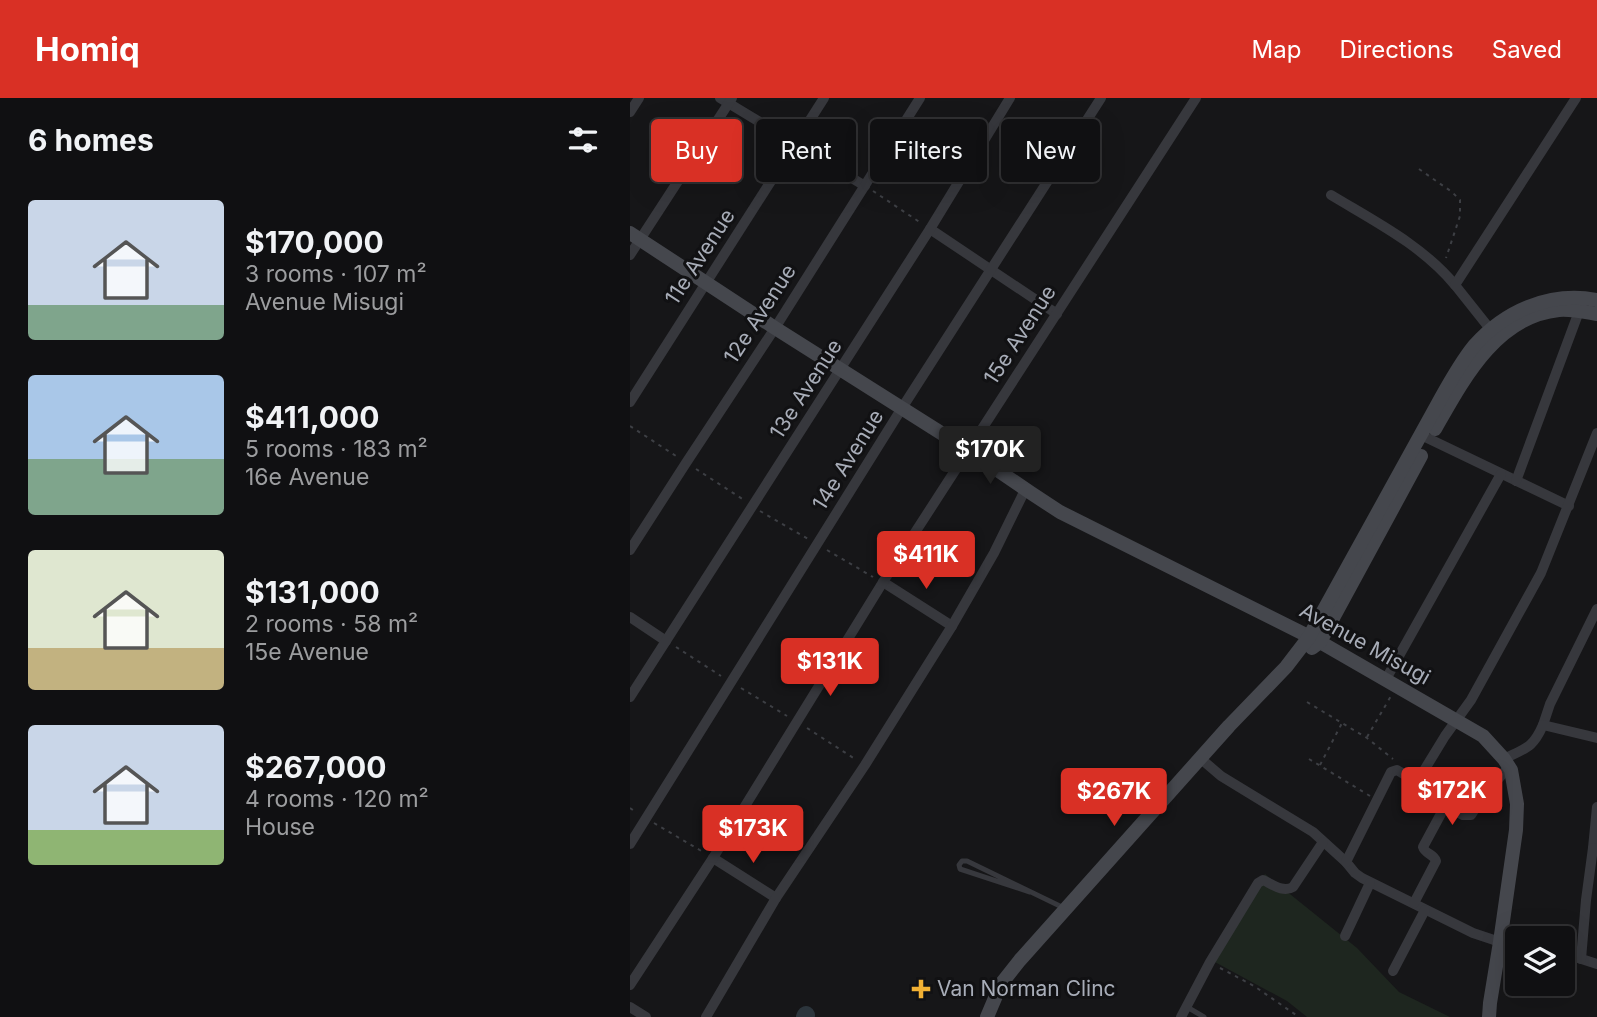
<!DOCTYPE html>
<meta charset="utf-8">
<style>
body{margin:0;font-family:Inter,sans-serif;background:#19191b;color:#f1f3f6;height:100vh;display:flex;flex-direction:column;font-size:26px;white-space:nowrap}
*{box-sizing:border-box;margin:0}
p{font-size:23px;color:#9c9d9f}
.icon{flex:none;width:38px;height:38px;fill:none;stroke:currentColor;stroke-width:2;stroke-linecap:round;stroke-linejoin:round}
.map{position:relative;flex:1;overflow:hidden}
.details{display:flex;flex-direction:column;background:#101012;width:630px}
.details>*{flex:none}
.guide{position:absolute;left:21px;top:21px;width:665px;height:63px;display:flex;gap:14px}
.buttons{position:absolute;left:875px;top:828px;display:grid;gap:14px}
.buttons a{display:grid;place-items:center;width:70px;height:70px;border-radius:7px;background:#101012;box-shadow:0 7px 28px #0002,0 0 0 2px #303032;font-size:35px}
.price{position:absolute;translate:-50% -60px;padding:0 16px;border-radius:7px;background:#d93025;color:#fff;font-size:23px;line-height:46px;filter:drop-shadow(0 2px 4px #0008)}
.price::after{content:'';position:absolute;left:50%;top:42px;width:21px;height:16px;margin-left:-10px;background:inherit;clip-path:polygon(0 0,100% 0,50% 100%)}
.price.active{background:#222;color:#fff}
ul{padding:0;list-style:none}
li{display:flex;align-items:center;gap:21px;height:175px;padding:0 28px}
li span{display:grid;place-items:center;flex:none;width:196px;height:140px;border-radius:7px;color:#555}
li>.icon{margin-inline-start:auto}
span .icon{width:84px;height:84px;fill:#fffc;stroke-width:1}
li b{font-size:30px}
h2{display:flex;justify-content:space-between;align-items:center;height:84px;padding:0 28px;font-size:30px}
.chip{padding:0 24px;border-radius:7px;background:#101012;box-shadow:0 7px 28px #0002,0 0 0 2px #303032;font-size:24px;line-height:63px}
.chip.active{background:#d93025;color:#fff}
header{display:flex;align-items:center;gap:42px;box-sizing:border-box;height:98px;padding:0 35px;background:#d93025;color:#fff}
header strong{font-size:33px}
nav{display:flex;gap:38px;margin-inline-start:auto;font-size:24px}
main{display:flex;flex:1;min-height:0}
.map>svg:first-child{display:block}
.green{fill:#1e261f}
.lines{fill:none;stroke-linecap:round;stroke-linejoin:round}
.river{stroke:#2c353c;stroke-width:18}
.path{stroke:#3d3f44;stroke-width:2;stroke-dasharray:3.5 5;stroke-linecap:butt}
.lane{stroke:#37383d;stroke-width:5}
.street{stroke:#37383d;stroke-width:10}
.secondary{stroke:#45474d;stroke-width:14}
.poi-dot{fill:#f2b134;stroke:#111113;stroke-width:2.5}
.labels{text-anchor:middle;stroke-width:6;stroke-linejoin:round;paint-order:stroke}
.street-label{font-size:21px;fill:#a8adb8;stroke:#111113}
.poi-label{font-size:21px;fill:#a8adb8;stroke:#111113;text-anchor:start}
</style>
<header>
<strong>Homiq</strong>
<nav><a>Map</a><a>Directions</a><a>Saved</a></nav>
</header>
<main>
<section class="details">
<h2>6 homes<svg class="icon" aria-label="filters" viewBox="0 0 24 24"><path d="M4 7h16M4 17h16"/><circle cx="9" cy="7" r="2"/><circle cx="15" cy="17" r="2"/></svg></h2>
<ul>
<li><span style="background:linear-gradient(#c9d6e8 75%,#7fa58c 0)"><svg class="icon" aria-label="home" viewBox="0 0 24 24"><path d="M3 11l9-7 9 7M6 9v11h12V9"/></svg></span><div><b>$170,000</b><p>3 rooms · 107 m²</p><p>Avenue Misugi</p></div></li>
<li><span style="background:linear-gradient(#a9c7e8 60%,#7fa58c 0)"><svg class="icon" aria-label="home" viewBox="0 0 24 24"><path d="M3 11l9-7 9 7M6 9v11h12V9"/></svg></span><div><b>$411,000</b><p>5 rooms · 183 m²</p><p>16e Avenue</p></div></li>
<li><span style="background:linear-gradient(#dfe7d0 70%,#c2b280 0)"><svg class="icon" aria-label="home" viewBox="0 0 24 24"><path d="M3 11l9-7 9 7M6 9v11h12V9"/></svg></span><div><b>$131,000</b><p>2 rooms · 58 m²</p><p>15e Avenue</p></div></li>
<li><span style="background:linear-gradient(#c9d6e8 75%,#8fb573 0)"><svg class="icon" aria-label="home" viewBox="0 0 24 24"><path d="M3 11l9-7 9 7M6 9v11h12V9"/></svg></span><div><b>$267,000</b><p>4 rooms · 120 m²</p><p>House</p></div></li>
</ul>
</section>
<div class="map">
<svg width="967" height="919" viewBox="0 0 967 919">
<rect width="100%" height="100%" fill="#161618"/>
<path class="green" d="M635,776l92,74 42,44 51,25h-143l-20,-16 -74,-40z"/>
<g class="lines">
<path class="river" d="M175,919l1,-2"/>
<g class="path">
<path d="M789,71l33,23 8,8v16l-14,42"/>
<path d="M243,93l48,32"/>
<path d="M0,328l46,30"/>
<path d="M66,371l48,31"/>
<path d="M130,413l50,29"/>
<path d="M197,452l46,27"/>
<path d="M46,549l45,29"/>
<path d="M111,590l46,28"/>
<path d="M677,604l60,36 26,21"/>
<path d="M177,630l48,31"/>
<path d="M737,639l24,-41"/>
<path d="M679,661l61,37"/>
<path d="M690,667l22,-42"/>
<path d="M0,710l7,5"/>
<path d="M24,725l49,29"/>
<path d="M590,870l34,18 45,31"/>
</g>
<g class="lane">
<path d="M400,794l-70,-23 -1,-4 3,-4h5l97,47"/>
<path d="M557,909l17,10"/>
</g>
<g class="street">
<path d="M90,0l145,88"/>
<path d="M0,14l9,-14"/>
<path d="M701,97c43,26 91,50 124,90"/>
<path d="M300,131l127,85"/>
<path d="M0,157l102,-157"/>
<path d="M864,236l-39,-49 121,-187"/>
<path d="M0,304l194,-304"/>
<path d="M791,337l148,71"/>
<path d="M886,383l65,-175"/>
<path d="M0,452l56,-87 89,-135 145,-230"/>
<path d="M253,484l69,44"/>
<path d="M0,519l36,24"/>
<path d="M756,581l115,-205"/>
<path d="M0,599l300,-468 80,-131"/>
<path d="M913,627l7,-21 47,-95"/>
<path d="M570,660l21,18 92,56 33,30 9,11 7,5 111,55 27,9 17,-2"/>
<path d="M874,661c22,-11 29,-11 39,-34l54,13"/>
<path d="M0,746l272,-436 199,-310"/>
<path d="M963,750l4,-41"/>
<path d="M83,760l63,40"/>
<path d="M716,764l45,-90 6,-2c7,4 15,11 23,7l25,-41 26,-36 70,-127 56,-140"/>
<path d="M784,805l22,-42c-2,-7 -11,-7 -13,-14l20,-37 6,-2 14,7h8l16,-24 22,-24"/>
<path d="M715,838l25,-53"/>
<path d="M933,855l34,11"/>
<path d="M951,861l5,-59 7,-52 4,1"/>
<path d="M763,873l32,-61"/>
<path d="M0,887l83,-127 170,-276 313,-484"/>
<path d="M0,909l16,10"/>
<path d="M76,919l70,-119 89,-133 87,-139 42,-73 31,-63"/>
<path d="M551,919l29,-55 48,-79 5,-3c9,4 20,13 30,7l30,-45"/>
</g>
<g class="secondary">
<path d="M0,135l145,95 193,122 63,43 29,19 260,130 163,94 21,23 7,11 6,34 -1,26 -16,112 -10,61 -1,14"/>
<path d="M805,331c28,-49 61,-113 124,-119 13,-1 26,2 38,4"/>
<path d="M682,550l8,-6 101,-186"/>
<path d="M357,919l14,-33 19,-24 209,-234 57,-59 23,-30 132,-239c10,-18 20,-36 33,-52 31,-35 76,-55 123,-46"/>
</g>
</g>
<path class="poi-dot" d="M287.5 880.5h7v7h7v7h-7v7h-7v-7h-7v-7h7z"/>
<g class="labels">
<g class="street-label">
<text transform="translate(70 159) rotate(-57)" y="7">11e Avenue</text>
<text transform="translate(130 216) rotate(-57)" y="7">12e Avenue</text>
<text transform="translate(390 237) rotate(-57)" y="7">15e Avenue</text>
<text transform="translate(176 291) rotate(-57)" y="7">13e Avenue</text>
<text transform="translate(218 362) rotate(-58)" y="7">14e Avenue</text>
<text transform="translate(735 546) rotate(29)" y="7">Avenue Misugi</text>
</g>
<g class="poi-label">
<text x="307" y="898">Van Norman Clinc</text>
</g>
</g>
</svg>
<div class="buttons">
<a><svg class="icon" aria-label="layers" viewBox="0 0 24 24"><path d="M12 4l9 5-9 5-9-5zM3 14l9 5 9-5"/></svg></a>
</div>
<b class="price active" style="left:360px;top:388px">$170K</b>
<b class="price" style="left:296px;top:493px">$411K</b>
<b class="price" style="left:200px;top:600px">$131K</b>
<b class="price" style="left:822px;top:729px">$172K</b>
<b class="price" style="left:484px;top:730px">$267K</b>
<b class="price" style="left:123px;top:767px">$173K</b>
<div class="guide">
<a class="chip active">Buy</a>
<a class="chip">Rent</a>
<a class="chip">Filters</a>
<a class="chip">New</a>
</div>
</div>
</main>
